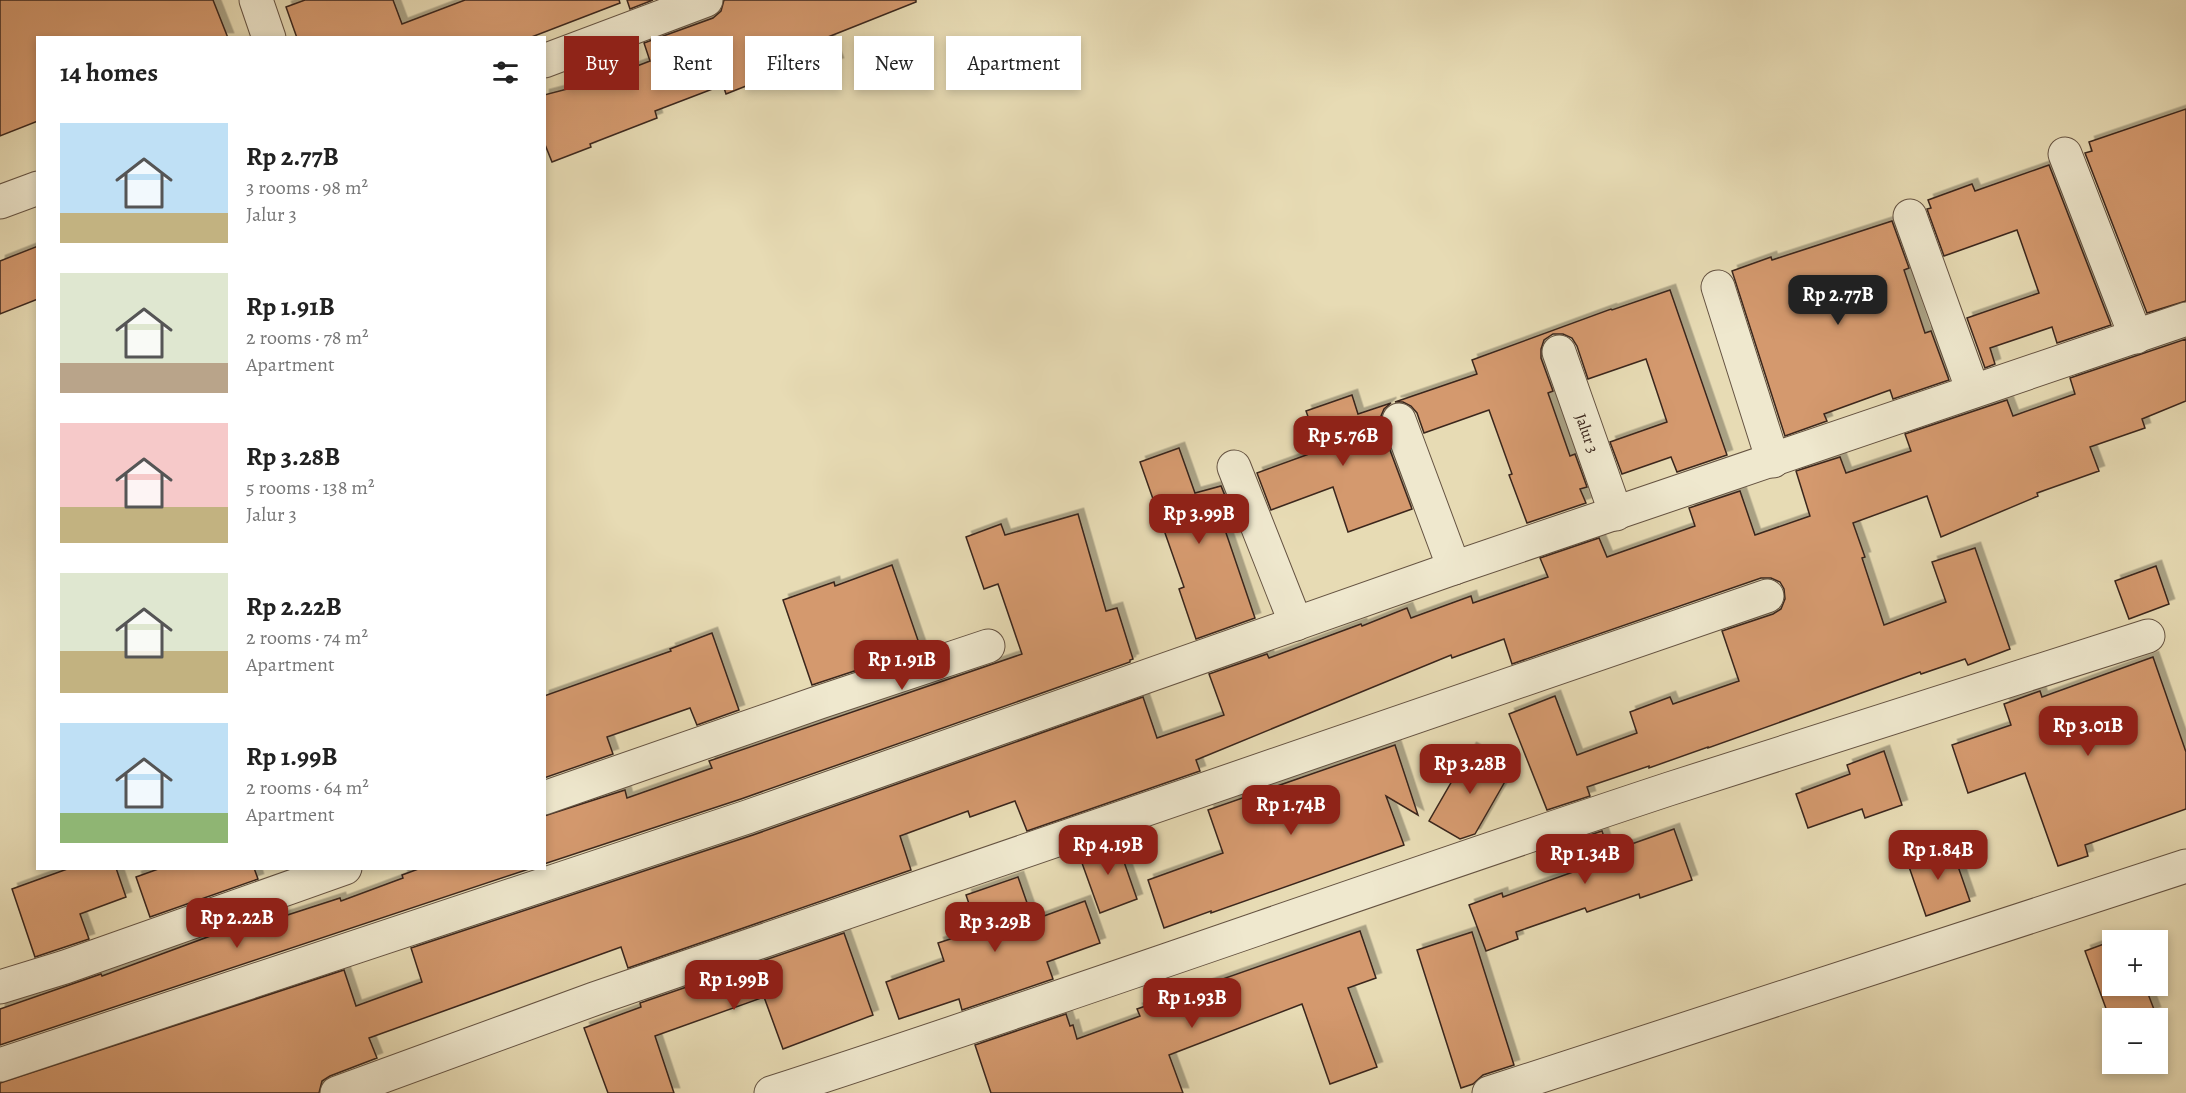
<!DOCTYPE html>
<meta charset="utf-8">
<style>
body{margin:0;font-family:Alegreya,serif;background:#f6f6f6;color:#222;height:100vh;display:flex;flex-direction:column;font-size:22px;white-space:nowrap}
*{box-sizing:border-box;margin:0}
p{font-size:20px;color:#767676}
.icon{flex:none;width:33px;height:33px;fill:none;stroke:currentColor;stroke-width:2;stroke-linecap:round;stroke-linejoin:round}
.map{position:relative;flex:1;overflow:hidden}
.details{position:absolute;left:36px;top:36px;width:510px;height:834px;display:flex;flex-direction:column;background:#fff;border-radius:0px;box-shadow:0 3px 9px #0003}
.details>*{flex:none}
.guide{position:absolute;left:564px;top:36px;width:570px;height:54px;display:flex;gap:12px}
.controls{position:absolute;left:2102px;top:930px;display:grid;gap:12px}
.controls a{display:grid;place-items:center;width:66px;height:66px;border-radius:0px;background:#fff;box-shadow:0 3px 9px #0003;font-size:30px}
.price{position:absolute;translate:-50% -51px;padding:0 14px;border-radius:12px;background:#8f2418;color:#fff;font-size:20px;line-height:39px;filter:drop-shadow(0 2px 3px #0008)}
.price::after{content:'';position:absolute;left:50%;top:36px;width:18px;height:14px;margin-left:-9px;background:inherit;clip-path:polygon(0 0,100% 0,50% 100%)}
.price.active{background:#222;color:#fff}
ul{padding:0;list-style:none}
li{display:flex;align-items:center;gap:18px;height:150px;padding:0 24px}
li span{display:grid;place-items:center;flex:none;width:168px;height:120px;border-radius:0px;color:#555}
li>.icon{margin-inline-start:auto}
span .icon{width:72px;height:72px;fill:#fffc;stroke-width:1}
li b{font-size:26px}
h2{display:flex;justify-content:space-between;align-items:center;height:72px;padding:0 24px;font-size:26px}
.tag{padding:0 21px;border-radius:0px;background:#fff;box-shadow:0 3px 9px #0003;font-size:21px;line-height:54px}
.tag.active{background:#8f2418;color:#fff}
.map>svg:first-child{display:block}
.building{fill:#d4996e;stroke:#3a261c;stroke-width:1.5;filter:url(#shadow)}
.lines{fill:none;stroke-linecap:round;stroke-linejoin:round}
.minor-casing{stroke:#655342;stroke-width:35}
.minor{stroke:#efe8ce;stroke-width:33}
.labels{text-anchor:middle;stroke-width:6;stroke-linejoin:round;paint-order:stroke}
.street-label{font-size:16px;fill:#3a261c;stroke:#efe8ce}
</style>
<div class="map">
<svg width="2186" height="1093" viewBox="0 0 2186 1093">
<defs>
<filter id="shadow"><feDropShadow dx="5.5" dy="-5.5" stdDeviation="0" flood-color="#0004"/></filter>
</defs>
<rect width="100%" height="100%" fill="#e7dbb4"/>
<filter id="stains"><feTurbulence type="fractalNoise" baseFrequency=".00333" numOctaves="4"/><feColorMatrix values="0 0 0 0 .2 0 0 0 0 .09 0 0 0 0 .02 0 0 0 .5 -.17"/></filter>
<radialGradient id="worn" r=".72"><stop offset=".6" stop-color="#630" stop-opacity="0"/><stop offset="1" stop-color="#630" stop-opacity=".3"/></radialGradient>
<g class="building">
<path d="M0,0h213l15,38h-190v83l-38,15z"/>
<path d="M305,0h88l9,24 63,-24h154l1,3 -91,35h-232l-11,-31z"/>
<path d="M627,0h26l-23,9z"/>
<path d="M724,0h192v2l-88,35 10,26 -39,16 -5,-12 -68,27 -3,-9 -68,26 2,7 -67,26 1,3 -39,15 -8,-20v-47l54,-14 52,-20 -6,-18 69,-25 8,-7z"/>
<path d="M2186,109v192l-39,12 -62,-160 7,-2 -3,-9z"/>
<path d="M2049,165l62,160 -54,18 -5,-16 -62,21 5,16 -10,4 -18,-50 72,-25 -22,-63 -73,26 -17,-47 4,-1 -3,-8 44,-16 3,7z"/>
<path d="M1892,221l17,47 -5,2 21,63 6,-2 18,49 -56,19 -3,-9 -66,24 3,7 -42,15 -53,-165 39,-14 1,3z"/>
<path d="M38,246v53l-38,15v-53z"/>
<path d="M1670,290l57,165 -50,17 -6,-15 -49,17 -12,-32 57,-20 -21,-63 -58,20 -11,-33 -5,-8 -9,-4h-10l-9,6 -3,9v9l12,33 -5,2 22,63 5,-2 12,33 -7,2 6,14 -59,20 -18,-48 3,-1 -23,-64 -65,23 -7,-20 -6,-7 -8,-4h-8l82,-28 -5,-14 139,-51 1,1z"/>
<path d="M2186,339v62l-44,18 3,9 -55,19 9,24 -62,22 1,3 -97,41 -14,-41 -74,27 12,34 -3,1 22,67 62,-23 -14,-40 43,-14 35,101 -42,16 -3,-6 -44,15 -1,-2 -212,76v-1l-59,21v-2l-62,21 3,9 -43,14 -38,-96 46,-18 22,59 60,-22 -7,-21 40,-15 3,7 66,-23 -17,-50 51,-17 8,-5 4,-10 -1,-10 -4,-7 -9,-4h-10l-249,86 -8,-25 -52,19 -1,-3 -255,105 4,11 -173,60 -12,-30 -45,16 -2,-6 -68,25 11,34 -283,98 -7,-21 -252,91 8,20 -47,18 -8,5 -3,12h-319v-10l344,-113 12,36 66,-24 -11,-34 342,-113 390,-138 14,41 67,-23 -15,-41 58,-20 2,4 92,-34 1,2 45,-18 4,10 60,-22 2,7 75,-26 -8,-19 59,-20 8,19 88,-31 -6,-18 51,-17 15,44 55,-19 -14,-45 44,-14 6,16 65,-22 -6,-17 102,-34 6,16 62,-22 -5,-16z"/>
<path d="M1352,395l6,19 33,-11 -7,6 -3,7v10l31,83 -64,23 -15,-45 -62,23 -14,-37 63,-23 -14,-39z"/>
<path d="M1179,448l16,45 26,-7 15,37 -12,4 31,91 -59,21 -17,-50 5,-2 -44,-125z"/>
<path d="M1078,514l28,97 11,-3 16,51 -3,1v2l-389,137 -197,65v-48l81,-26 2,8 85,-30 -3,-7 313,-107 -24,-70 -14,5 -18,-52 35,-13 4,11z"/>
<path d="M892,565l29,84 -109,36 -29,-85 51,-18 1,4z"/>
<path d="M2156,566l13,38 -40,15 -14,-38z"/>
<path d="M712,633l27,77 -42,15 -7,-17 -83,29 6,17 -69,24v-82l127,-45 -1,-2z"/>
<path d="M2153,657l33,95v57l-101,36 3,11 -30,10 -33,-93 -57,20 -16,-48 59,-20 -7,-21 36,-13 2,6z"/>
<path d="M1395,745l23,70 -32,-19 18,49 -193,68v-2l-47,17 -16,-48 75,-27 -15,-43z"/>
<path d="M1471,748l40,23 -36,63 -15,5 -31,-18z"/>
<path d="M1884,751l18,54 -37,13 -3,-9 -54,19 -12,-34 54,-20 -3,-9z"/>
<path d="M1674,829l18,51 -52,18 -1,-4 -52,18 -2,-4 -69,24 2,7 -32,12 -17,-46 33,-12 1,4 70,-25 -10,-28 39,-13 7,21z"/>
<path d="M1116,839l21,60 -37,14 -22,-61z"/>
<path d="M1951,846l19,55 -44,15 -19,-55z"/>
<path d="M70,868h46l10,29 -46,17 9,25 -54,18 -23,-68z"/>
<path d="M161,868h93l4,11 -108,38 -14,-40z"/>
<path d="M421,868h111l-532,177v-36l101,-35 1,2 168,-62 2,6 68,-22 1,3 62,-23 -1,-3z"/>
<path d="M1018,877l15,43 52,-19 15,42 -53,19 6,17 -91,31 -3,-11 -60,20 -13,-37 58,-21 -6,-18 40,-13 -12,-35z"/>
<path d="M1360,931l16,47 -28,10 29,79 -47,17 -28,-80 -133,51 14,38h-192l-16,-48 91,-31 4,12 3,-1 4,14 63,-23 -3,-7z"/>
<path d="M1472,932l42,133 -31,10 -10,9 -12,4 -44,-138z"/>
<path d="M844,933l29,82 -90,34 -19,-52 -109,39 19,57h-66l-24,-65 57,-21 -1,-4z"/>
<path d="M2112,941v45h33l10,26 -18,6h-25v7l-27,-74z"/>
</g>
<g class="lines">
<defs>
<g id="minor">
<path d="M256,0l13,38"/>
<path d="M544,61l162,-61"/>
<path d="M2065,154l71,183"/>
<path d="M0,202l38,-14"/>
<path d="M1910,216l63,175"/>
<path d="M1718,287l55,174"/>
<path id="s1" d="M1559,352l57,162"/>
<path d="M1399,420l55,148"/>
<path d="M1234,467l62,157"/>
<path d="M544,798l276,-96 168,-56"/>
<path d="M0,987l65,-20 280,-99"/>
<path d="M0,1065l747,-248 707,-249 732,-249"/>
<path d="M337,1093l257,-94 1173,-403"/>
<path d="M771,1093c300,-97 598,-205 898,-304 159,-52 319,-102 479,-153"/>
<path d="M1489,1093l697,-227"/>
</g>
</defs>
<use href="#minor" class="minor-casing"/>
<use href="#minor" class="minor"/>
</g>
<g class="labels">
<g class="street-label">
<text dy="6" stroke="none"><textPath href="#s1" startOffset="86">Jalur 3</textPath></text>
</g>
</g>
<rect width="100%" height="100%" filter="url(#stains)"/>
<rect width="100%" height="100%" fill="url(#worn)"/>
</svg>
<div class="controls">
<a>+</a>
<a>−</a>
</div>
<b class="price active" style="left:1838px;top:326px">Rp 2.77B</b>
<b class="price" style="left:1343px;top:467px">Rp 5.76B</b>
<b class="price" style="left:1199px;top:545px">Rp 3.99B</b>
<b class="price" style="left:902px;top:691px">Rp 1.91B</b>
<b class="price" style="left:2088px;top:757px">Rp 3.01B</b>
<b class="price" style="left:1470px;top:795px">Rp 3.28B</b>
<b class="price" style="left:1291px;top:836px">Rp 1.74B</b>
<b class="price" style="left:1108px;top:876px">Rp 4.19B</b>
<b class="price" style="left:1938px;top:881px">Rp 1.84B</b>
<b class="price" style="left:1585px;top:885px">Rp 1.34B</b>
<b class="price" style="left:237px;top:949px">Rp 2.22B</b>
<b class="price" style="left:995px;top:953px">Rp 3.29B</b>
<b class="price" style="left:734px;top:1011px">Rp 1.99B</b>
<b class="price" style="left:1192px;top:1029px">Rp 1.93B</b>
<div class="guide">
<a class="tag active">Buy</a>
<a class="tag">Rent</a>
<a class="tag">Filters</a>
<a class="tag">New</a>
<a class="tag">Apartment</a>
</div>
<section class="details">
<h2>14 homes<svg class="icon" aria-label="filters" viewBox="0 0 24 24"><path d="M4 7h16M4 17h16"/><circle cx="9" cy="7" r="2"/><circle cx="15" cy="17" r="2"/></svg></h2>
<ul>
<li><span style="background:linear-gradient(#bfe0f5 75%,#c2b280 0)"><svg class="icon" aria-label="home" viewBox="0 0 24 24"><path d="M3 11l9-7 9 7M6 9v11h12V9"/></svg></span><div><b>Rp 2.77B</b><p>3 rooms · 98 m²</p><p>Jalur 3</p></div></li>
<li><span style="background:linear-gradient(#dfe7d0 75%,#b9a48a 0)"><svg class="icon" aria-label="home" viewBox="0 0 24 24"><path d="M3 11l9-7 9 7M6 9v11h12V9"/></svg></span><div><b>Rp 1.91B</b><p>2 rooms · 78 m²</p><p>Apartment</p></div></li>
<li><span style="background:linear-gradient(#f6c9c9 70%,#c2b280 0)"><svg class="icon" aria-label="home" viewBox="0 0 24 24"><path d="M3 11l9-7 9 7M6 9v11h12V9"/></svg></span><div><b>Rp 3.28B</b><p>5 rooms · 138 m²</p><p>Jalur 3</p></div></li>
<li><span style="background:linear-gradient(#dfe7d0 65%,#c2b280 0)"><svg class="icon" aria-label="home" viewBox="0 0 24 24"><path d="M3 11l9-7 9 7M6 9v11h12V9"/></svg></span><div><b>Rp 2.22B</b><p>2 rooms · 74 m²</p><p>Apartment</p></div></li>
<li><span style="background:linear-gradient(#bfe0f5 75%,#8fb573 0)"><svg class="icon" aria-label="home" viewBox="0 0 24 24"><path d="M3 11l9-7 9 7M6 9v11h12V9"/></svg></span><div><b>Rp 1.99B</b><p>2 rooms · 64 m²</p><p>Apartment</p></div></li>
</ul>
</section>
</div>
